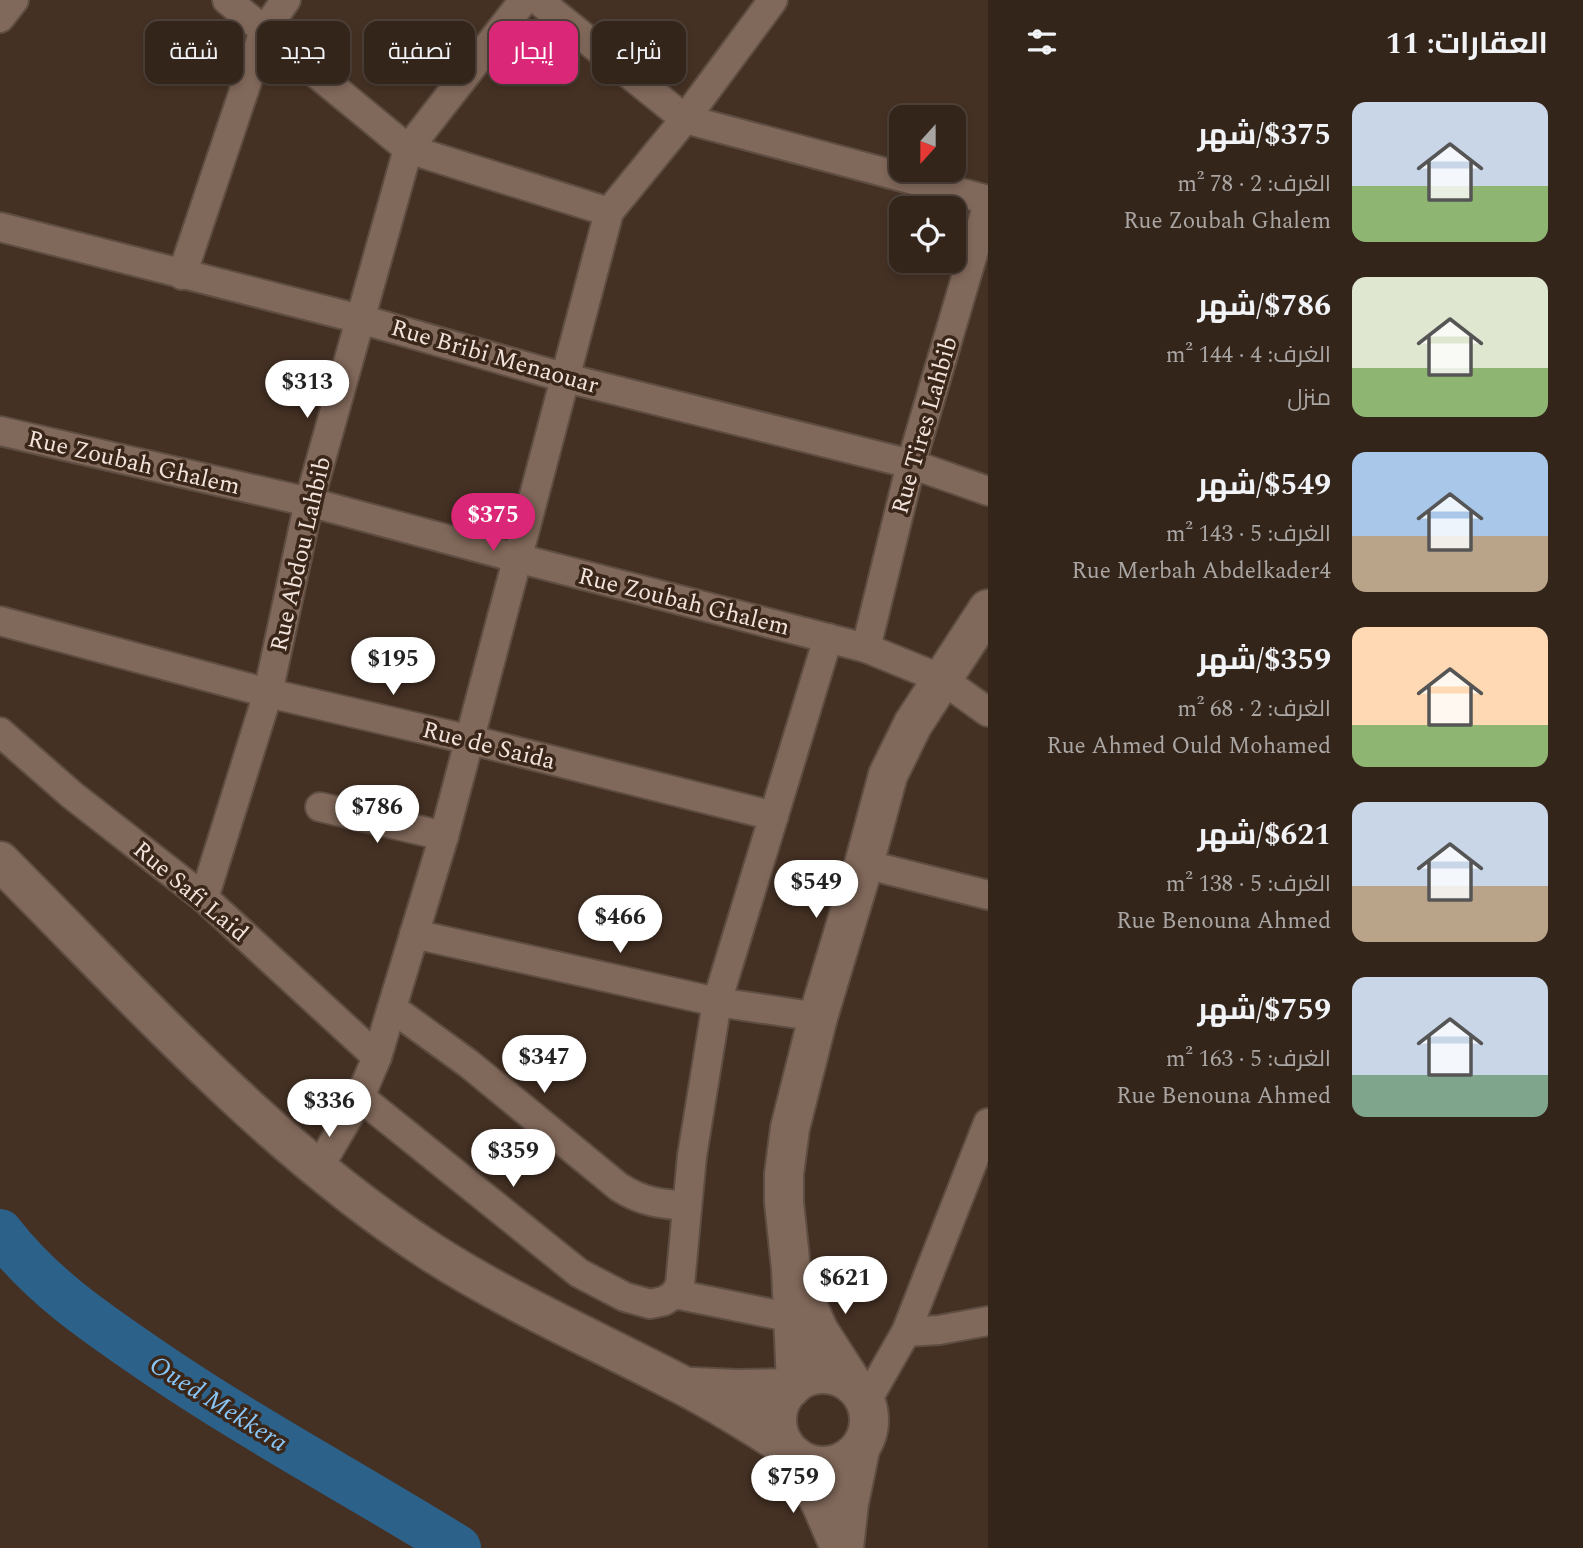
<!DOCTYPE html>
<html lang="ar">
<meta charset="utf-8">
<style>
body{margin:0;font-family:Spectral,Cairo,serif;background:#3f3128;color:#f1f3f6;direction:rtl;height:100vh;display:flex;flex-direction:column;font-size:26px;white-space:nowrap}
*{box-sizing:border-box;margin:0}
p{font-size:23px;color:#a9a5a3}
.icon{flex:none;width:38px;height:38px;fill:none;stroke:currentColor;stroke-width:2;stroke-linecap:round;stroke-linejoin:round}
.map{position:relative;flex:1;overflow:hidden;direction:ltr}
.panel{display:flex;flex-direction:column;background:#34251b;width:595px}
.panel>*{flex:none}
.hud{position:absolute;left:21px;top:21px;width:665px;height:63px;direction:rtl;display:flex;gap:14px}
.needle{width:46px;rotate:201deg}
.tools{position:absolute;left:889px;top:105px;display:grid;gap:14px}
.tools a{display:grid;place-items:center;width:77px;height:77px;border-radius:14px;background:#34251b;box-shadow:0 4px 10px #0003,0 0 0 2px #4e423a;font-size:35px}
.price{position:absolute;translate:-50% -60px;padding:0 16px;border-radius:24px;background:#fff;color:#222;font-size:23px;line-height:46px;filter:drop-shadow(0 2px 4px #0008)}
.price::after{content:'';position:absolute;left:50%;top:42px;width:21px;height:16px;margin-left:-10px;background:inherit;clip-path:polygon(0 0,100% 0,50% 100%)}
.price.on{background:#db2777;color:#fff}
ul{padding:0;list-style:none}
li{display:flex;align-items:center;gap:21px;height:175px;padding:0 35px}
li span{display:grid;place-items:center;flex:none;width:196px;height:140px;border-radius:14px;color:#555}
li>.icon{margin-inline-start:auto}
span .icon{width:84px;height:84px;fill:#fffc;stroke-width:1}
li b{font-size:30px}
h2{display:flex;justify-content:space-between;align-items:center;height:84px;padding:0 35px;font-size:30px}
.tag{padding:0 24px;border-radius:14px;background:#34251b;box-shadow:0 4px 10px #0003,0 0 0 2px #4e423a;font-size:24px;line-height:63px}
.tag.on{background:#db2777;color:#fff}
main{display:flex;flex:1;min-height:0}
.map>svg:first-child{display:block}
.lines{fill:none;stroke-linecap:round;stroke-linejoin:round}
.river{stroke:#2c628a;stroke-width:46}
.minor-casing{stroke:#5e4d42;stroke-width:32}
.secondary-casing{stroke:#5e4d42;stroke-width:42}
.minor{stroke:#80685a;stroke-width:28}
.secondary{stroke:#80685a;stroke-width:38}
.labels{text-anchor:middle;stroke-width:7;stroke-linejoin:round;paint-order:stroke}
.street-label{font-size:24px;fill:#f1e3db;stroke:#3a271a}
.water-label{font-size:26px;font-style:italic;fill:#89c5f5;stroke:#3a271a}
</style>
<main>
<section class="panel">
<h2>العقارات: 11<svg class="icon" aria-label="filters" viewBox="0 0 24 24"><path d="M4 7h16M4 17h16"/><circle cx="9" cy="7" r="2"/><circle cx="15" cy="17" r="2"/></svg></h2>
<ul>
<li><span style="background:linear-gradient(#c9d6e8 60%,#8fb573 0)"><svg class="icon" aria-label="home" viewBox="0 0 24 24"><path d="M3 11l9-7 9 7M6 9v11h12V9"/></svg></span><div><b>$375/شهر</b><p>الغرف: 2 · 78 m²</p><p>Rue Zoubah Ghalem</p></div></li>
<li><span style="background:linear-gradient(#dfe7d0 65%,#8fb573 0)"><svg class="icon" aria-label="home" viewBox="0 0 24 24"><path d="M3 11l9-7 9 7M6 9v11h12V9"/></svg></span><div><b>$786/شهر</b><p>الغرف: 4 · 144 m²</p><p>منزل</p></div></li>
<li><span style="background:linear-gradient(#a9c7e8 60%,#b9a48a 0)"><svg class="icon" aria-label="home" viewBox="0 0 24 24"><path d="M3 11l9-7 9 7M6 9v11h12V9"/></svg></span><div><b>$549/شهر</b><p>الغرف: 5 · 143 m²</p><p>Rue Merbah Abdelkader4</p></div></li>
<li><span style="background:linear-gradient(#ffd9b3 70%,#8fb573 0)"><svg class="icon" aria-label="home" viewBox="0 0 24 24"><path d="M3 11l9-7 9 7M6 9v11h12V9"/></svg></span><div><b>$359/شهر</b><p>الغرف: 2 · 68 m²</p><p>Rue Ahmed Ould Mohamed</p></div></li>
<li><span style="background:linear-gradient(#c9d6e8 60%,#b9a48a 0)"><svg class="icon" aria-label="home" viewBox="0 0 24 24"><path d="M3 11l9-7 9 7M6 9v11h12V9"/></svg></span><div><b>$621/شهر</b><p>الغرف: 5 · 138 m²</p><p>Rue Benouna Ahmed</p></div></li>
<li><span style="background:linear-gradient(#c9d6e8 70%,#7fa58c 0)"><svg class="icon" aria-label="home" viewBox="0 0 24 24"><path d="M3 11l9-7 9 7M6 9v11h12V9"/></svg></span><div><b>$759/شهر</b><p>الغرف: 5 · 163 m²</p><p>Rue Benouna Ahmed</p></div></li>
</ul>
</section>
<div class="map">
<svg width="988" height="1548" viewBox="0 0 988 1548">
<rect width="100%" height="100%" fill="#453124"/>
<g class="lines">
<path class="river" d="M0,1232c42,54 92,88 149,127 99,68 206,125 309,189"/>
<defs>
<g id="minor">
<path d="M227,0l181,149 201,63"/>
<path d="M538,0l147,119 303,81"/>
<path d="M0,18l14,-18"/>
<path d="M0,227l360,92 206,59 345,86 77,27"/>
<path d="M182,275l82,-244 22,-31"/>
<path d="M0,431l309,71 208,56 349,90 76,31 46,33"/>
<path d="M0,621l268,72 203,47 303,76"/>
<path d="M866,648l45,-184 77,-261"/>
<path d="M0,732l72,63 132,103 173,159"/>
<path d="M320,807l124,29"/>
<path d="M864,864l124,31"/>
<path d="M204,898l64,-205 41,-191 99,-353 116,-149"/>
<path d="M414,934l303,68 101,15"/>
<path d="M392,1008l77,56 150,123c23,15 42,17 68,19"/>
<path d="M360,1097l219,176 46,24 25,7 14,-3 11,-7 118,24"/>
<path d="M318,1169l42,-72 17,-40 67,-221 165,-624 76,-93 88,-119"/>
<path d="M675,1294l5,-10 12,-128 25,-154 111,-364"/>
<path d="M906,1332l33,-2 49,-9"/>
<path d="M866,1402l40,-70 82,-209"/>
</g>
<g id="secondary">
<path d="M0,861c137,137 268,285 431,391 81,52 169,90 253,134 35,18 68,39 101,60"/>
<path d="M799,1287l20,44 36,56"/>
<circle cx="823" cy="1420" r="46"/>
<path d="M796,1383l-5,-114 -7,-67v-28l6,-46 28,-111 46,-153 24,-89 25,-51 75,-115"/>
<path d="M693,1387l44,2 54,-1"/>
<path d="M796,1457l26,49 18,42"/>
<path d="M844,1548l5,-45 11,-53"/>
</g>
</defs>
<use href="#minor" class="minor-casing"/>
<use href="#secondary" class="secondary-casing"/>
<use href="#minor" class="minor"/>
<use href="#secondary" class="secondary"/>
</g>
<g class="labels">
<g class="street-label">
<text transform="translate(495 356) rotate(16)" y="8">Rue Bribi Menaouar</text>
<text transform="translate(924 425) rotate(-74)" y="8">Rue Tires Lahbib</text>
<text transform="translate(134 462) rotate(13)" y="8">Rue Zoubah Ghalem</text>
<text transform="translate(300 554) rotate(-77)" y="8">Rue Abdou Lahbib</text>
<text transform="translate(684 601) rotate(14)" y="8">Rue Zoubah Ghalem</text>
<text transform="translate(489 745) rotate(14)" y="8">Rue de Saida</text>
<text transform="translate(191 891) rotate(40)" y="8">Rue Safi Laid</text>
</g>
<g class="water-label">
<text transform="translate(219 1403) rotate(32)" y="9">Oued Mekkera</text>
</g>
</g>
</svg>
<div class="tools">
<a><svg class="needle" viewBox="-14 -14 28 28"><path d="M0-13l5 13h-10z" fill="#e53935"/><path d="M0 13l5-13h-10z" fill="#a9a5a3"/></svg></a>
<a><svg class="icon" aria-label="locate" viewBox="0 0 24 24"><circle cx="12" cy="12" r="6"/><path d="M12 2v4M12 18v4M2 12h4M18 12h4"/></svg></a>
</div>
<b class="price" style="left:307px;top:420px">$313</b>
<b class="price on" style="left:493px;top:553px">$375</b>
<b class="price" style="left:393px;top:697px">$195</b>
<b class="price" style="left:377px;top:845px">$786</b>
<b class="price" style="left:816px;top:920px">$549</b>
<b class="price" style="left:620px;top:955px">$466</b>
<b class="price" style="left:544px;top:1095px">$347</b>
<b class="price" style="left:329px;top:1139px">$336</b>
<b class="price" style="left:513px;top:1189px">$359</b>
<b class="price" style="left:845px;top:1316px">$621</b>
<b class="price" style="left:793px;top:1515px">$759</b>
<div class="hud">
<a class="tag">شراء</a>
<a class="tag on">إيجار</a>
<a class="tag">تصفية</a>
<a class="tag">جديد</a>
<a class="tag">شقة</a>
</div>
</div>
</main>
